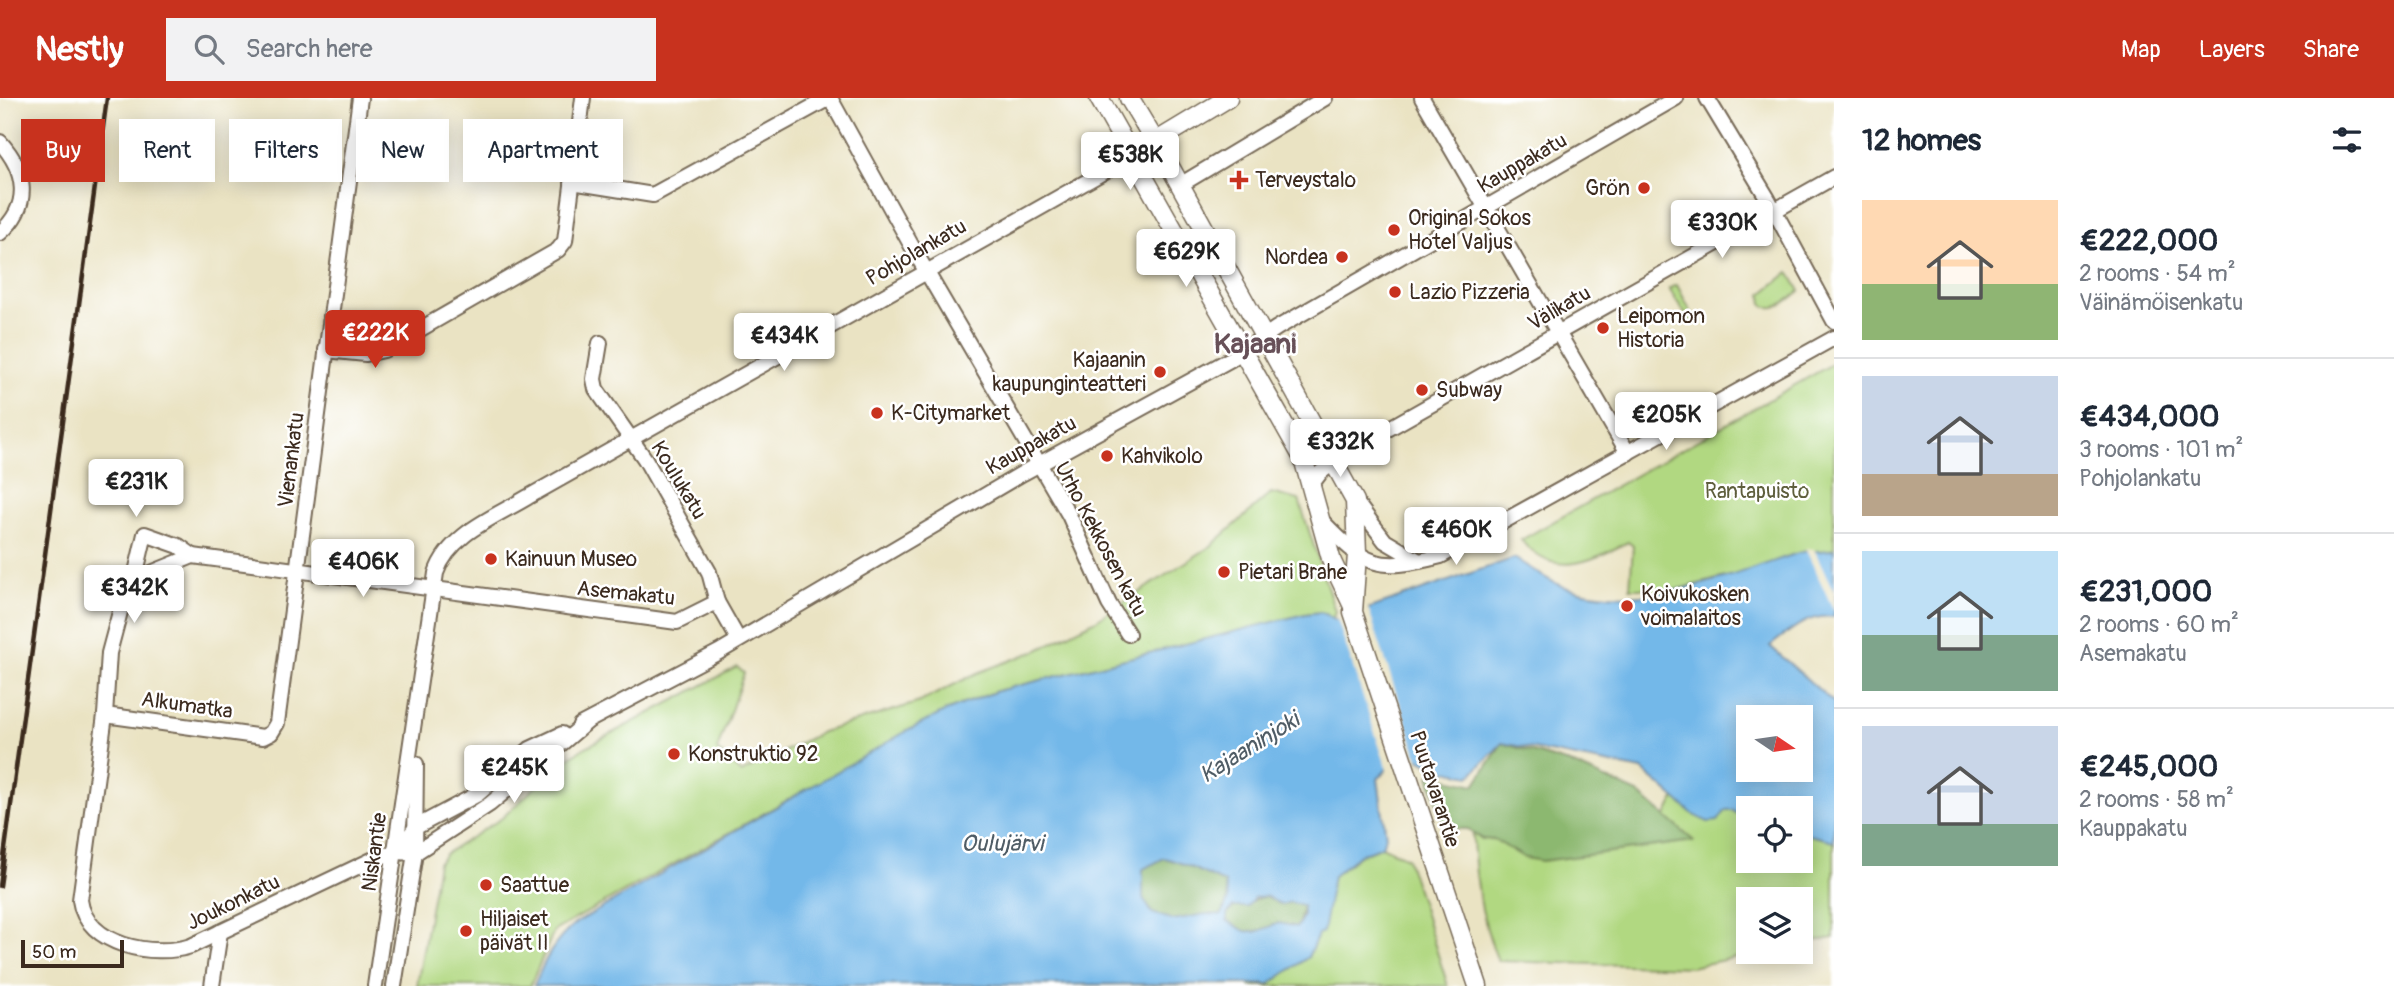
<!DOCTYPE html>
<meta charset="utf-8">
<style>
body{margin:0;font-family:Pangolin,sans-serif;background:#f2f2f3;color:#1f2937;height:100vh;display:flex;flex-direction:column;font-size:26px;white-space:nowrap}
*{box-sizing:border-box;margin:0}
p{font-size:23px;color:#747a83}
.icon{flex:none;width:38px;height:38px;fill:none;stroke:currentColor;stroke-width:2;stroke-linecap:round;stroke-linejoin:round}
.map{position:relative;flex:1;overflow:hidden}
.details{display:flex;flex-direction:column;background:#fff;width:560px}
.details>*{flex:none}
.top-card{position:absolute;left:21px;top:21px;width:665px;height:63px;display:flex;gap:14px}
.needle{width:46px;rotate:103deg}
.controls{position:absolute;left:1736px;top:607px;display:grid;gap:14px}
.controls a{display:grid;place-items:center;width:77px;height:77px;border-radius:0px;background:#fff;box-shadow:0 4px 18px #0003;font-size:35px}
.scale{position:absolute;left:21px;bottom:18px;width:103px;box-sizing:border-box;padding-left:7px;border:4px solid #3b2a1e;border-top:0;font-size:19px;line-height:24px;white-space:nowrap;color:#3b2a1e;-webkit-text-stroke:5px #fff;paint-order:stroke}
.price{position:absolute;translate:-50% -60px;padding:0 16px;border-radius:7px;background:#fff;color:#222;font-size:23px;line-height:46px;filter:drop-shadow(0 2px 4px #0008)}
.price::after{content:'';position:absolute;left:50%;top:42px;width:21px;height:16px;margin-left:-10px;background:inherit;clip-path:polygon(0 0,100% 0,50% 100%)}
.price.selected{background:#c8321e;color:#fff}
ul{padding:0;list-style:none}
li{display:flex;align-items:center;gap:21px;height:175px;padding:0 28px}
li+li{border-top:2px solid #e0e1e3}
li span{display:grid;place-items:center;flex:none;width:196px;height:140px;border-radius:0px;color:#555}
li>.icon{margin-inline-start:auto}
span .icon{width:84px;height:84px;fill:#fffc;stroke-width:1}
li b{font-size:30px}
h2{display:flex;justify-content:space-between;align-items:center;height:84px;padding:0 28px;font-size:30px}
.chip{padding:0 24px;border-radius:0px;background:#fff;box-shadow:0 4px 18px #0003;font-size:24px;line-height:63px}
.chip.selected{background:#c8321e;color:#fff}
header{display:flex;align-items:center;gap:42px;box-sizing:border-box;height:98px;padding:0 35px;background:#c8321e;color:#fff}
header strong{font-size:33px}
nav{display:flex;gap:38px;margin-inline-start:auto;font-size:24px}
.search{width:490px;height:63px;background:#f2f2f3;display:flex;align-items:center;gap:18px;box-sizing:border-box;padding:0 24px;border-radius:0px;color:#747a83;font-size:26px}
main{display:flex;flex:1;min-height:0}
.map>svg:first-child{display:block}
.green{fill:#b1d881;stroke:#768150;stroke-width:2}
.forest{fill:#8cb86f;stroke:#647146;stroke-width:2}
.water{fill:#73b8e9;stroke:#577184;stroke-width:2;fill-rule:evenodd}
.pier{fill:#eae3c3}
.lines{fill:none;stroke-linecap:round;stroke-linejoin:round}
.minor-casing{stroke:#786b58;stroke-width:18}
.major-casing{stroke:#786b58;stroke-width:21}
.minor{stroke:#fff;stroke-width:14}
.major{stroke:#fff;stroke-width:18}
.rail{stroke:#3b2a1e;stroke-width:4.5}
.poi-dot{fill:#c8321e;stroke:#fff;stroke-width:2.5}
.labels{text-anchor:middle;stroke-width:5;stroke-linejoin:round;paint-order:stroke}
.street-label{font-size:21px;fill:#3b2a1e;stroke:#fff}
.poi-label{font-size:21px;fill:#3b2a1e;stroke:#fff;text-anchor:start}
.park-label{font-size:21px;fill:#5e5e3c;stroke:#fff}
.water-label{font-size:23px;font-style:italic;fill:#4f5c65;stroke:#fff}
.district-label{font-size:28px;font-weight:bold;fill:#675058;stroke:#fff}
</style>
<header>
<strong>Nestly</strong>
<div class="search"><svg class="icon" aria-label="search" viewBox="0 0 24 24"><circle cx="10" cy="10" r="6"/><path d="M15 15l6 6"/></svg>Search here</div>
<nav><a>Map</a><a>Layers</a><a>Share</a></nav>
</header>
<main>
<div class="map">
<svg width="1834" height="888" viewBox="0 0 1834 888">
<rect width="100%" height="100%" fill="#fff"/>
<filter id="ink" filterUnits="userSpaceOnUse"><feTurbulence type="fractalNoise" baseFrequency=".0143" numOctaves="2"/><feDisplacementMap in="SourceGraphic" scale="14" xChannelSelector="R" yChannelSelector="G"/><feConvolveMatrix kernelMatrix="1 2 1 2 8 2 1 2 1" color-interpolation-filters="sRGB"/></filter>
<filter id="wash" filterUnits="userSpaceOnUse"><feTurbulence type="fractalNoise" baseFrequency=".00686" numOctaves="4" result="noise"/><feDisplacementMap in="SourceGraphic" scale="28" xChannelSelector="R" yChannelSelector="G"/><feGaussianBlur stdDeviation="1.57" result="paint"/><feColorMatrix in="noise" values="0 0 0 0 0 0 0 0 0 0 0 0 0 0 0 0 0 1.4 0 .05"/><feComposite in="paint" operator="in"/></filter>
<g filter="url(#wash)">
<rect width="100%" height="100%" fill="#eae3c3"/>
<g class="green">
<path d="M1789,174l11,19c-11,8 -24,22 -37,14l-1,-11z"/>
<path d="M1677,187l18,35 -4,3 -22,-34z"/>
<path d="M1834,265v186l-187,48v-9h-17l3,-42 -5,-4c-39,20 -75,38 -107,-2z"/>
<path d="M1271,395l28,7 36,111 -2,8 -12,-7 -16,2 -308,77 -49,19 -394,221 -24,55h-113l21,-123 7,-9 57,-36 58,-54 24,-16 153,-81 7,6 -27,77 24,23 81,-41 98,-30 57,-29 61,-23 58,-30 115,-74z"/>
<path d="M1588,680l22,2 10,21 41,24 14,-27 57,12 16,12v39h53v-28l33,8v97l-33,5v-43h-53v52h13l-70,15 -193,-6c-20,-48 -26,-105 -26,-156z"/>
<path d="M1382,748l25,12 41,128h-198l20,-2 38,-27 10,-22 15,-59 29,-22z"/>
</g>
<g class="forest">
<path d="M1502,645l67,20 69,30 56,48 -152,20 -17,-3 -30,-18 -13,-1 -14,-10h-13l-12,-6 -14,-48 46,10z"/>
<path d="M1164,760c21,4 41,17 61,25l3,16 -6,16 -16,-1 -33,6 -21,-7 -9,-15v-29z"/>
<path d="M1266,798l15,9 9,-3 13,4 -5,21 -19,-4 -23,9 -11,-1 -18,-10v-7l8,-8z"/>
</g>
<path class="water" d="M1834,451v68c-25,-4 -45,14 -64,29l64,57v138l-33,-8v-25h-53v14l-16,-12h-6l-8,11 -10,1 -14,-7 -52,-45 -140,-27 -32,33 -33,-7 -23,-13 -19,2 -17,21 8,57 -4,10 -21,8 -28,22 -10,56 -5,3 -10,22 -38,27 -736,2c11,-27 20,-45 42,-63l331,-192 41,-21 49,-19 308,-77 16,-2 15,8 178,-62c16,9 34,24 51,29 79,25 158,-9 233,-34 11,-4 24,0 36,-4zM1748,620h53v52h-53zM1164,760c21,4 41,17 61,25l3,16 -6,16 -16,-1 -33,6 -21,-7 -9,-15v-29zM1266,798l15,9 9,-3 13,4v10l-6,11 -18,-4 -23,9 -11,-1 -18,-10v-7l6,-7h14l7,-9z"/>
<g class="pier">
<path d="M1805,450l9,1 20,43v19z"/>
<path d="M1367,507l53,159 -7,-4 -16,1 -9,11 -52,-156z"/>
</g>
</g>
<g filter="url(#ink)">
<g class="lines">
<defs>
<g id="minor">
<path d="M830,0l85,154 154,263 40,89 19,30"/>
<path d="M1422,0l206,355"/>
<path d="M1707,0l61,101 66,122"/>
<path d="M0,44c26,29 32,63 0,91"/>
<path d="M572,84l81,13 176,-97"/>
<path d="M1180,87l145,-87"/>
<path d="M600,245l-6,36 2,10 49,70 64,113 8,30 21,37"/>
<path d="M326,252l40,4 18,-4 174,-100 7,-9 18,-143"/>
<path d="M1311,387l9,-12 27,-21 487,-275"/>
<path d="M1355,403l30,40 34,20"/>
<path d="M1321,422c45,47 57,52 120,36l393,-218"/>
<path d="M140,484l-3,-14 8,-34 34,12 14,10"/>
<path d="M105,617l158,22 8,-4 6,-10 83,-625"/>
<path d="M587,624l-97,82 -75,49 -18,-1 -21,6 -185,88c-37,12 -105,0 -111,-46l25,-185 4,-62 12,-45 30,-35 42,-17 484,66 40,-20"/>
<path d="M580,627l139,-73 304,-179 208,-114 46,-31 399,-230"/>
<path d="M397,754l19,-25 62,-33 52,-45 32,-15"/>
<path d="M212,888l8,-54"/>
<path d="M375,888l61,-413c13,-39 59,-56 92,-76l604,-341"/>
<path d="M394,888l21,-133 1,-89"/>
</g>
<g id="major">
<path d="M1099,0l204,360 29,104 21,44"/>
<path d="M1129,0l39,65 187,338 2,53 -4,58 125,374"/>
<path d="M1132,58l96,-58"/>
</g>
</defs>
<use href="#minor" class="minor-casing"/>
<use href="#major" class="major-casing"/>
<use href="#minor" class="minor"/>
<use href="#major" class="major"/>
<path class="rail" d="M0,788l107,-788"/>
</g>
</g>
<g class="poi-dot">
<path d="M1235.5 71.5h7v7h7v7h-7v7h-7v-7h-7v-7h7z"/>
<circle cx="1644" cy="90" r="7"/>
<circle cx="1394" cy="132" r="7"/>
<circle cx="1342" cy="159" r="7"/>
<circle cx="1395" cy="194" r="7"/>
<circle cx="1603" cy="230" r="7"/>
<circle cx="1160" cy="274" r="7"/>
<circle cx="1422" cy="292" r="7"/>
<circle cx="877" cy="315" r="7"/>
<circle cx="1107" cy="358" r="7"/>
<circle cx="491" cy="461" r="7"/>
<circle cx="1224" cy="474" r="7"/>
<circle cx="1627" cy="508" r="7"/>
<circle cx="674" cy="656" r="7"/>
<circle cx="486" cy="787" r="7"/>
<circle cx="466" cy="833" r="7"/>
</g>
<g class="labels">
<g class="street-label">
<text transform="translate(1522 65) rotate(-30)" y="7">Kauppakatu</text>
<text transform="translate(916 154) rotate(-30)" y="7">Pohjolankatu</text>
<text transform="translate(1559 210) rotate(-30)" y="7">Välikatu</text>
<text transform="translate(1031 347) rotate(-29)" y="7">Kauppakatu</text>
<text transform="translate(291 362) rotate(-83)" y="7">Vienankatu</text>
<text transform="translate(679 382) rotate(59)" y="7">Koulukatu</text>
<text transform="translate(1101 441) rotate(62)" y="7">Urho Kekkosen katu</text>
<text transform="translate(626 495) rotate(6)" y="7">Asemakatu</text>
<text transform="translate(187 607) rotate(8)" y="7">Alkumatka</text>
<text transform="translate(1435 691) rotate(72)" y="7">Puutavarantie</text>
<text transform="translate(374 754) rotate(-82)" y="7">Niskantie</text>
<text transform="translate(233 804) rotate(-26)" y="7">Joukonkatu</text>
</g>
<g class="poi-label">
<text x="1255" y="89">Terveystalo</text>
<text x="1630" y="97" text-anchor="end">Grön</text>
<text x="1408" y="127">Original Sokos<tspan x="1408" dy="24">Hotel Valjus</tspan></text>
<text x="1328" y="166" text-anchor="end">Nordea</text>
<text x="1409" y="201">Lazio Pizzeria</text>
<text x="1617" y="225">Leipomon<tspan x="1617" dy="24">Historia</tspan></text>
<text x="1146" y="269" text-anchor="end">Kajaanin<tspan x="1146" dy="24">kaupunginteatteri</tspan></text>
<text x="1436" y="299">Subway</text>
<text x="891" y="322">K-Citymarket</text>
<text x="1121" y="365">Kahvikolo</text>
<text x="505" y="468">Kainuun Museo</text>
<text x="1238" y="481">Pietari Brahe</text>
<text x="1641" y="503">Koivukosken<tspan x="1641" dy="24">voimalaitos</tspan></text>
<text x="688" y="663">Konstruktio 92</text>
<text x="500" y="794">Saattue</text>
<text x="480" y="828">Hiljaiset<tspan x="480" dy="24">päivät II</tspan></text>
</g>
<g class="park-label">
<text x="1757" y="400">Rantapuisto</text>
</g>
<g class="water-label">
<text transform="translate(1249 649) rotate(-32)" y="8">Kajaaninjoki</text>
<text x="1002" y="753">Oulujärvi</text>
</g>
<g class="district-label">
<text x="1255" y="255">Kajaani</text>
</g>
</g>
</svg>
<div class="controls">
<a><svg class="needle" viewBox="-14 -14 28 28"><path d="M0-13l5 13h-10z" fill="#e53935"/><path d="M0 13l5-13h-10z" fill="#747a83"/></svg></a>
<a><svg class="icon" aria-label="locate" viewBox="0 0 24 24"><circle cx="12" cy="12" r="6"/><path d="M12 2v4M12 18v4M2 12h4M18 12h4"/></svg></a>
<a><svg class="icon" aria-label="layers" viewBox="0 0 24 24"><path d="M12 4l9 5-9 5-9-5zM3 14l9 5 9-5"/></svg></a>
</div>
<div class="scale">50 m</div>
<b class="price" style="left:1130px;top:94px">€538K</b>
<b class="price" style="left:1722px;top:162px">€330K</b>
<b class="price" style="left:1186px;top:191px">€629K</b>
<b class="price selected" style="left:375px;top:272px">€222K</b>
<b class="price" style="left:784px;top:275px">€434K</b>
<b class="price" style="left:1666px;top:354px">€205K</b>
<b class="price" style="left:1340px;top:381px">€332K</b>
<b class="price" style="left:136px;top:421px">€231K</b>
<b class="price" style="left:1456px;top:469px">€460K</b>
<b class="price" style="left:363px;top:501px">€406K</b>
<b class="price" style="left:134px;top:527px">€342K</b>
<b class="price" style="left:514px;top:707px">€245K</b>
<div class="top-card">
<a class="chip selected">Buy</a>
<a class="chip">Rent</a>
<a class="chip">Filters</a>
<a class="chip">New</a>
<a class="chip">Apartment</a>
</div>
</div>
<section class="details">
<h2>12 homes<svg class="icon" aria-label="filters" viewBox="0 0 24 24"><path d="M4 7h16M4 17h16"/><circle cx="9" cy="7" r="2"/><circle cx="15" cy="17" r="2"/></svg></h2>
<ul>
<li><span style="background:linear-gradient(#ffd9b3 60%,#8fb573 0)"><svg class="icon" aria-label="home" viewBox="0 0 24 24"><path d="M3 11l9-7 9 7M6 9v11h12V9"/></svg></span><div><b>€222,000</b><p>2 rooms · 54 m²</p><p>Väinämöisenkatu</p></div></li>
<li><span style="background:linear-gradient(#c9d6e8 70%,#b9a48a 0)"><svg class="icon" aria-label="home" viewBox="0 0 24 24"><path d="M3 11l9-7 9 7M6 9v11h12V9"/></svg></span><div><b>€434,000</b><p>3 rooms · 101 m²</p><p>Pohjolankatu</p></div></li>
<li><span style="background:linear-gradient(#bfe0f5 60%,#7fa58c 0)"><svg class="icon" aria-label="home" viewBox="0 0 24 24"><path d="M3 11l9-7 9 7M6 9v11h12V9"/></svg></span><div><b>€231,000</b><p>2 rooms · 60 m²</p><p>Asemakatu</p></div></li>
<li><span style="background:linear-gradient(#c9d6e8 70%,#7fa58c 0)"><svg class="icon" aria-label="home" viewBox="0 0 24 24"><path d="M3 11l9-7 9 7M6 9v11h12V9"/></svg></span><div><b>€245,000</b><p>2 rooms · 58 m²</p><p>Kauppakatu</p></div></li>
</ul>
</section>
</main>
